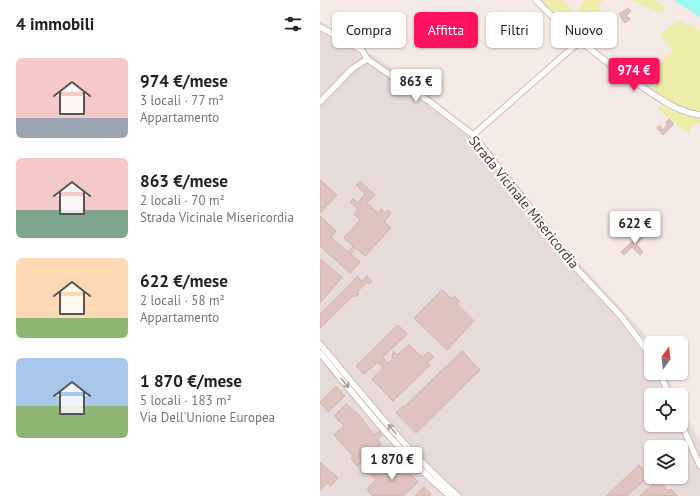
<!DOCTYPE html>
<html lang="it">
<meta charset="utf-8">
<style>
body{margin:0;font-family:"PT Sans",sans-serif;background:#f6f6f6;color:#202124;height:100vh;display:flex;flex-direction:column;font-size:15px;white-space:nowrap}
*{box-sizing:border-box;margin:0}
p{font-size:13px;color:#757577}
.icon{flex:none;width:22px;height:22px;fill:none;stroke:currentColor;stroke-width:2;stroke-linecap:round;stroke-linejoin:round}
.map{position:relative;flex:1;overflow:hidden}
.side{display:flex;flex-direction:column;background:#fff;width:320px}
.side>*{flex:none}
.hud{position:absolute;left:12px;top:12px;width:308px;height:36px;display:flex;gap:8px}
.needle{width:26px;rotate:15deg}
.buttons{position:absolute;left:324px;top:336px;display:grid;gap:8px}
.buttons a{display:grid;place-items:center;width:44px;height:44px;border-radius:6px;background:#fff;box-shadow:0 1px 3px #0004;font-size:20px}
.price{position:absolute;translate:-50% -34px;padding:0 9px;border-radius:4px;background:#fff;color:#222;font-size:13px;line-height:26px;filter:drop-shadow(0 1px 2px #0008)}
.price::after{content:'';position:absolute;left:50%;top:24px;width:12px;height:9px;margin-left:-6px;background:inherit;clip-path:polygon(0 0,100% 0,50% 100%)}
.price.selected{background:#ff125f;color:#fff}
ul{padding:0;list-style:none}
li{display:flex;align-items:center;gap:12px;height:100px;padding:0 16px}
li span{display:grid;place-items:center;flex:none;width:112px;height:80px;border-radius:6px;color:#555}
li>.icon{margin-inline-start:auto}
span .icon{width:48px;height:48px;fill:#fffc;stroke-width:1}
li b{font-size:17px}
h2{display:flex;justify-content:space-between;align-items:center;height:48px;padding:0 16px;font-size:17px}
.pill{padding:0 14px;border-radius:6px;background:#fff;box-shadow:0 1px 3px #0004;font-size:14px;line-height:36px}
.pill.selected{background:#ff125f;color:#fff}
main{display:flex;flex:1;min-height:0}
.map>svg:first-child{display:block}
.industrial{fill:#e7dbda;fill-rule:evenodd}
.green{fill:#eeeca9}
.water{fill:#9af9f2}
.building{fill:#dec3bf;stroke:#d3b1ac}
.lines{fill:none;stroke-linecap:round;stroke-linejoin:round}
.minor-casing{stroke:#c4afaa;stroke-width:7}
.minor{stroke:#fff;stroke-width:5.5}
.oneway{stroke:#a49b9a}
.labels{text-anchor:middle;stroke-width:4;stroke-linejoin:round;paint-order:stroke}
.street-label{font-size:14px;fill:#483734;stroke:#fff}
</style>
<main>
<section class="side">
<h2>4 immobili<svg class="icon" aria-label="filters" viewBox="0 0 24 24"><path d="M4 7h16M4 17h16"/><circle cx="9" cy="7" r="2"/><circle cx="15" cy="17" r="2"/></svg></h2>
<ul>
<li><span style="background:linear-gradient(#f6c9c9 75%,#9aa5b1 0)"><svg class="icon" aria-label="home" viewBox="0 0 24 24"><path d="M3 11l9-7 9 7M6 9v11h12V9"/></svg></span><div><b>974 €/mese</b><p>3 locali · 77 m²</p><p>Appartamento</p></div></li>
<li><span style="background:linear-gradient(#f6c9c9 65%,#7fa58c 0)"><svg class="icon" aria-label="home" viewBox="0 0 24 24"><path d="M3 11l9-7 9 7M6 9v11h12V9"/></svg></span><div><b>863 €/mese</b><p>2 locali · 70 m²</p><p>Strada Vicinale Misericordia</p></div></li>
<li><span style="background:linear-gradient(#ffd9b3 75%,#8fb573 0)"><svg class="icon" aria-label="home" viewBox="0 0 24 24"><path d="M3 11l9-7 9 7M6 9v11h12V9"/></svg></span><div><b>622 €/mese</b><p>2 locali · 58 m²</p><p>Appartamento</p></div></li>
<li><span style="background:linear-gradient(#a9c7e8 60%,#8fb573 0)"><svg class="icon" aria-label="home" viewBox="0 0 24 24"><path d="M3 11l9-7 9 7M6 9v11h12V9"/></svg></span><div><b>1 870 €/mese</b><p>5 locali · 183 m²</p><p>Via Dell'Unione Europea</p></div></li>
</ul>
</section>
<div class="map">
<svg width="380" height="496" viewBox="0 0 380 496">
<rect width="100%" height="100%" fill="#f5e9e5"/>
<path class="industrial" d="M0,21l74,48 81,62 102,130 65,70 9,13v29h15l9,22h-24v30h30v-17l19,34v54h-380zM331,447h30v30h-30z"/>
<g class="green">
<path d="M221,0h22l9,10 5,2 7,-12h19l-5,7 12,15 -30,18z"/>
<path d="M310,0h25l10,9 -4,4z"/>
<path d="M361,21l19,9v83c-19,-3 -33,-11 -49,-22l9,-12 -6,-7 2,-4 16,-18 -12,-15 10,-9z"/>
<path d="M341,105l15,7 24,4v7h-6l-6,10 -30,-24z"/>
</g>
<path class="water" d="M354,0h26v17z"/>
<g class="building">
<path d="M308,8l3,3 -5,5 4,3 -5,4 -6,-9z"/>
<path d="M349,119l5,5 -11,11 -6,-7 3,-2 3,4 5,-6 -2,-1z"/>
<path d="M0,180l17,15 -17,18z"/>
<path d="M40,181l15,14 -8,8 11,10 3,-4 4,4 3,-3 3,3 -7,9 7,6 -26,28 -9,-8 -5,6 9,8 -10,11 -30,-27v-30l16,15 -5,6 17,15 5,-6 -9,-8 16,-18 -6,-6 4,-5 -8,-7 3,-3 5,4 7,-9 -9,-9z"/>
<path d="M323,232l3,3 -10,9 7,8 -3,3 -8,-8 -8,8 -3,-3z"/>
<path d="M0,259l22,18 -22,26z"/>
<path d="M47,276l5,5 -3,3 -2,-2 -10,10 2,2 -4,3 -2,-1 -33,32v-14l36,-36 2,-1 4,5z"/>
<path d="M122,290l10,9 2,-3 5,5 -2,3 17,17 -27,29 -33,-32z"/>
<path d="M78,325l9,9 -24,23 5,7 4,-5 1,-8 4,4 12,-10 13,12 7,-5 5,5 -7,6 3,2 -37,36 -21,-22 11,-11 -5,-6 -14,12 -8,-8z"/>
<path d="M142,351l18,19 -64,63 -20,-20 7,-7 1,1z"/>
<path d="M16,386l9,10 -17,16 -8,-10z"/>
<path d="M26,404l12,10 16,21 5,-4 3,4 -4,4 3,5 -24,22 -6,-8 2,-2 -19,-21 10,-9 -10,-10z"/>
<path d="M72,455l26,27 -15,14h-30l-5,-5v-3l8,-8 -5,-4 10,-9 4,4 8,-8 -4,-4z"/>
<path d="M0,462l18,16 -7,8 -4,-3 -7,8z"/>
<path d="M319,465l10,11 -22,20h-21z"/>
<path d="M338,480l10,11 3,-2 7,7h-38z"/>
<path d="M104,487l7,7 -2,2h-14z"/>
</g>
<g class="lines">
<defs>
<g id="minor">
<path d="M216,0c30,32 63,57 99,82 21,14 39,29 65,33"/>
<path d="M0,27l42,23 5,9 63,43 43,33 56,71 33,47 58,62 31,41"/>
<path d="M0,102l32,-33 15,-10"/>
<path d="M153,135l106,-93"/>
<path d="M0,344c44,52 86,107 138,152"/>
<path d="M0,353c41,50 80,101 130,143"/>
<path d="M340,373l9,22"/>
<path d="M361,423l19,43"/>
</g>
</defs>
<use href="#minor" class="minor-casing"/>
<use href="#minor" class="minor"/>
</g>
<defs><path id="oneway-shaft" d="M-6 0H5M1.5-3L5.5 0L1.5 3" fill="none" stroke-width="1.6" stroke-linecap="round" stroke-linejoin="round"/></defs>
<g class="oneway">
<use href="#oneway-shaft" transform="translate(25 383) rotate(50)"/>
<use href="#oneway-shaft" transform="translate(72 429) rotate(-130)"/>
</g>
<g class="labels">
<g class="street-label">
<text transform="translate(204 202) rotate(51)" y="5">Strada Vicinale Misericordia</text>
</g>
</g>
</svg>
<div class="buttons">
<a><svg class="needle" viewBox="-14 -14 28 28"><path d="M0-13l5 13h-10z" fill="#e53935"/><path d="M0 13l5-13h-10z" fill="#757577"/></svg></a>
<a><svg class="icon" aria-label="locate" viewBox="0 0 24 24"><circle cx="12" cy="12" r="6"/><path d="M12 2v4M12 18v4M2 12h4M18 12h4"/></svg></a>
<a><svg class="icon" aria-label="layers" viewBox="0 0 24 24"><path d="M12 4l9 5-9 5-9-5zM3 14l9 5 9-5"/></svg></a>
</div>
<b class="price selected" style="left:314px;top:92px">974 €</b>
<b class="price" style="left:96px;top:103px">863 €</b>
<b class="price" style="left:315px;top:245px">622 €</b>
<b class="price" style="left:72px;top:481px">1 870 €</b>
<div class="hud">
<a class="pill">Compra</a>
<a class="pill selected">Affitta</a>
<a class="pill">Filtri</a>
<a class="pill">Nuovo</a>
</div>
</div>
</main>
